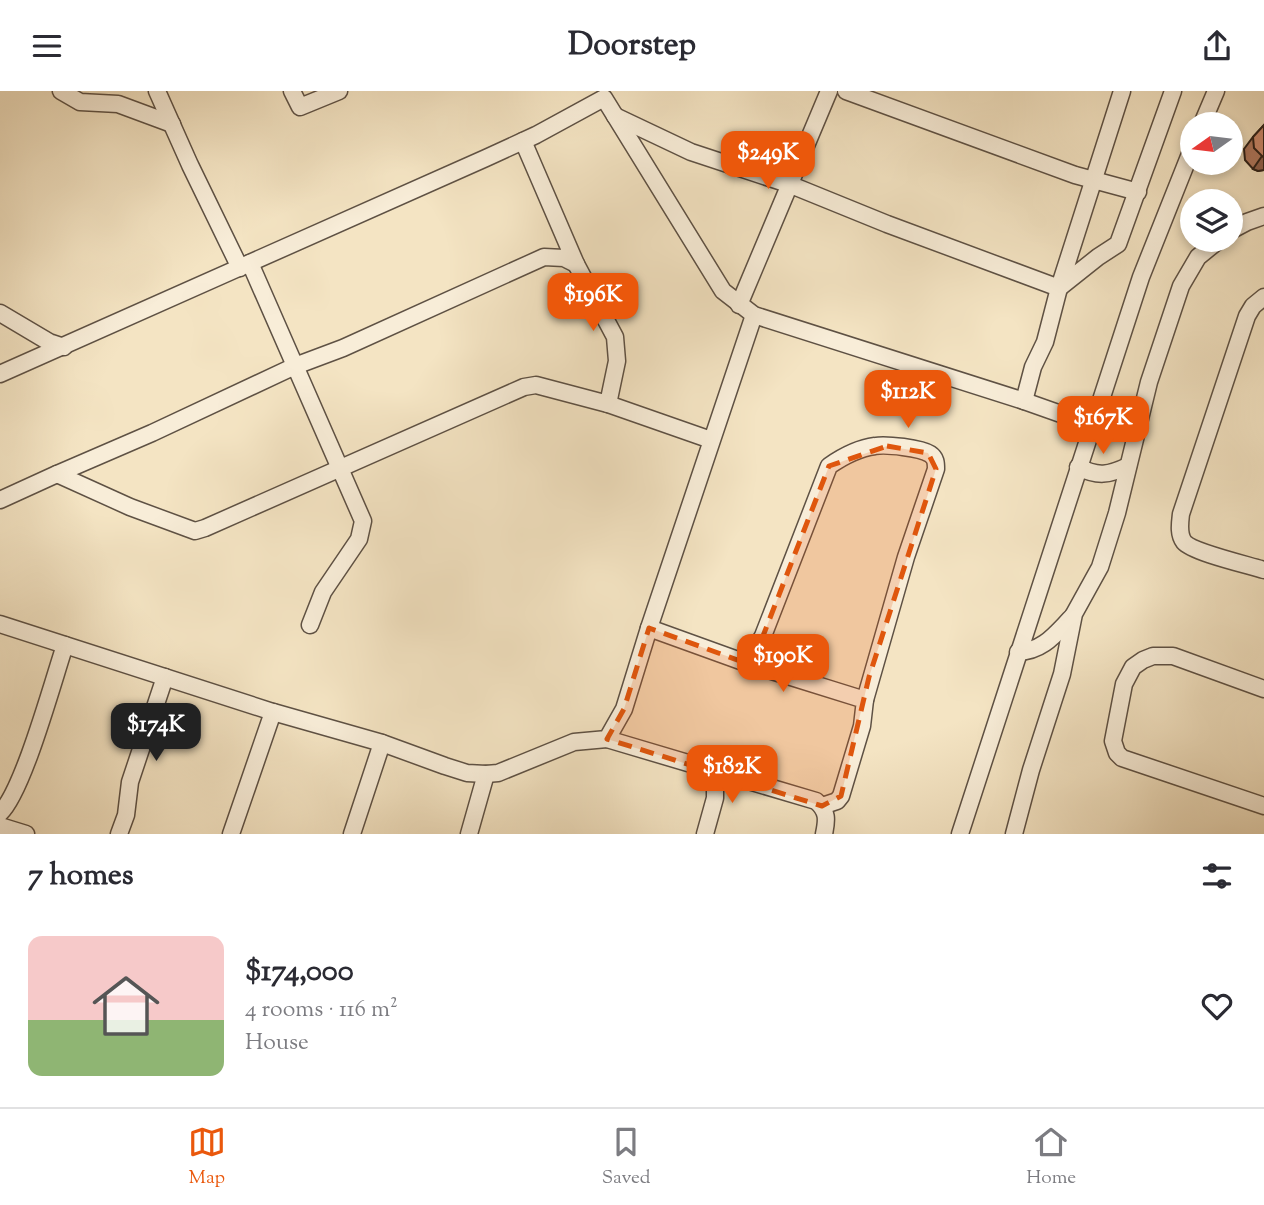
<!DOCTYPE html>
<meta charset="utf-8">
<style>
body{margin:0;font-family:"Sorts Mill Goudy",serif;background:#f7f7f7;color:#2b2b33;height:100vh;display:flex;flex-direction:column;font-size:26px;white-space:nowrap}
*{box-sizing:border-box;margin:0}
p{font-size:23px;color:#7c7c81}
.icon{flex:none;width:38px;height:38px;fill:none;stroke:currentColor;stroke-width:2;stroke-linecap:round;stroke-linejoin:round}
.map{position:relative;height:743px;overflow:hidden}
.details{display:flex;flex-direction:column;background:#fff;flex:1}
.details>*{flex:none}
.needle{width:46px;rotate:256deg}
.fabs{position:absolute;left:1180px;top:21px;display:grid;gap:14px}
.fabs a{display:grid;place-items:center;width:63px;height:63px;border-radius:50%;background:#fff;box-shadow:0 4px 10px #0003;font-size:35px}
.price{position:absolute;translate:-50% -60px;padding:0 16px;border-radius:14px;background:#ea580c;color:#fff;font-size:23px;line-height:46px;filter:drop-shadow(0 2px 4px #0008)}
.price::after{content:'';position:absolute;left:50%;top:42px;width:21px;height:16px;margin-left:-10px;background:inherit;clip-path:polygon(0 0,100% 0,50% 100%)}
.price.on{background:#222;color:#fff}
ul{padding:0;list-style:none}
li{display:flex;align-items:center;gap:21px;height:175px;padding:0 28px}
li span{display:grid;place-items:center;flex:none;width:196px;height:140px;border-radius:14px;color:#555}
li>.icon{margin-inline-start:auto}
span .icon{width:84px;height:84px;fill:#fffc;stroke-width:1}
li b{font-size:30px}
h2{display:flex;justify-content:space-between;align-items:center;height:84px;padding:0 28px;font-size:30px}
header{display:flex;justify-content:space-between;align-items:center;height:91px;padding:0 28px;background:#fff;font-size:32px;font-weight:700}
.tab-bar{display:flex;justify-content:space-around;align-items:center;height:98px;border-top:2px solid #e1e1e2;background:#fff;font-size:19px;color:#7c7c81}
.tab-bar a{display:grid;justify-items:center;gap:4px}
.tab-bar .on{color:#ea580c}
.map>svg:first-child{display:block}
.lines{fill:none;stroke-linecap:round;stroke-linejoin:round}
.minor-casing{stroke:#5e5144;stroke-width:19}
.minor{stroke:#f8edd8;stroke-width:16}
.wall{fill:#b0785f;stroke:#2c2019;stroke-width:2}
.shaded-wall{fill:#90614e;stroke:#2c2019;stroke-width:2}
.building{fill:#cd8b6f;stroke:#2c2019;stroke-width:2}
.marked{fill:#df560d;fill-opacity:0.2;stroke:#df560d;stroke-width:5;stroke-dasharray:14 9;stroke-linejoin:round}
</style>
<header><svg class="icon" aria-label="menu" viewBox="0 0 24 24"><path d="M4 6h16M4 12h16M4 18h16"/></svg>Doorstep<svg class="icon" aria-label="share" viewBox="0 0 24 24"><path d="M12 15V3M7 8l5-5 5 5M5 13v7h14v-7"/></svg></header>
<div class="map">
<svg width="1264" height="743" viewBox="0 0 1264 743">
<rect width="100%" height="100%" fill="#f4e4c3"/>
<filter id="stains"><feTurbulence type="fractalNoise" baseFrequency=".00286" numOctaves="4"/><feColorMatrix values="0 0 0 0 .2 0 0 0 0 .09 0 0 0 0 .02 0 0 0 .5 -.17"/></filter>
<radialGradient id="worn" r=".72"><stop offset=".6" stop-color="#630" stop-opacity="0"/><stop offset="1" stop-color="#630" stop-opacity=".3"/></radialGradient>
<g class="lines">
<defs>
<g id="minor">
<path d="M61,0l19,11 38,2 54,20"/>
<path d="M157,0l33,74 50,103"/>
<path d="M292,0l8,16 39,-16"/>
<path d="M846,0l229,84 63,17"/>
<path d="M1122,0l-63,197 39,-31 20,-13 55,-153"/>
<path d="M615,25l76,36 100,33 96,39 172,64 -14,54 -12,25 -9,34"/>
<path d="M1202,33l14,-33"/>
<path d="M1230,140l17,-9 17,-6"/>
<path d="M250,172l113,258 -4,18 -36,53 -13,33"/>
<path d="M576,173l39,73 2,24 -9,43"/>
<path d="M1264,206l-11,9 -6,10 -66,198c-1,9 -3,20 3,28 8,10 64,23 80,28"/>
<path d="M739,214l90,-214"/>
<path d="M0,222l49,29 15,5"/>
<path d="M0,283l486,-216 50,-23 68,-37 119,193 31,24 270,86 68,24"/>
<path d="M1078,376c20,10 31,8 50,-1"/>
<path d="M57,383l95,-41 143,-67 48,-18 201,-91 20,1 12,6 -53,-123"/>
<path d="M0,409l57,-26 73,33 65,24 10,-3 319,-141 12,-2 72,19 103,36"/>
<path d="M0,533l273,88 109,31 63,23 22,7 19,1 12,-1 76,-31 33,-3 17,-30 25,-81 105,-313"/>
<path d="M649,537l97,35 119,37 -3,26 -21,70 -4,5 -15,5"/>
<path d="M1018,561c26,-1 38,-19 55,-36"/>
<path d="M746,572l17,-27 66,-170c13,-9 30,-18 46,-20 11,-2 46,2 55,8 6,4 6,9 6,15l-30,88 -41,143"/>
<path d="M1264,598l-91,-33h-20l-10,4 -10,7 -9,17 -11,57 4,12 5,5 142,48"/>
<path d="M607,648l209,62c12,10 11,19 8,33"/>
<path d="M0,722c23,-21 53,-132 65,-168"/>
<path d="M0,735l26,8"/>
<path d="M119,743l7,-19 4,-33 35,-105"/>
<path d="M231,743l42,-122"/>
<path d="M352,743l30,-91"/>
<path d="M469,743l17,-60"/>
<path d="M705,743l10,-36v-27"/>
<path d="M960,743l181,-557 51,-128"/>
<path d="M1014,743l17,-64 31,-96 12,-60 26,-47 17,-54 32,-131 32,-96 17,-29 21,-17"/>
</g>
</defs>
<use href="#minor" class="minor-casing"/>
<use href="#minor" class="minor"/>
</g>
<path class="wall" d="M1264,34v45l-6,1 -5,-2 -8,-9 -1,-11 9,-12z"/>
<path class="shaded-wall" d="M1262,65l2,1v13l-6,1 -5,-2z"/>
<path class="building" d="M1264,34v32l-2,-1 -8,-8 -1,-11z"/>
<path class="marked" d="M887,355l41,7 8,16 -67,208 -28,119 -19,10 -215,-67 17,-30 25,-81 97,35 17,-27 66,-170z"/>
<rect width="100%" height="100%" filter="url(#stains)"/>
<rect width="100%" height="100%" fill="url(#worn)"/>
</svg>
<div class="fabs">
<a><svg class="needle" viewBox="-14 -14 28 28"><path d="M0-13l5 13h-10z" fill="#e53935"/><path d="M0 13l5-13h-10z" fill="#7c7c81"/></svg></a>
<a><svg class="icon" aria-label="layers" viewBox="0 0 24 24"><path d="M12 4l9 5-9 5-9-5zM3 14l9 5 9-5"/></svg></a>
</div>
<b class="price" style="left:768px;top:100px">$249K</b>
<b class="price" style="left:593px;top:242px">$196K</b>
<b class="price" style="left:908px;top:339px">$112K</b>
<b class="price" style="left:1103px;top:365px">$167K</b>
<b class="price" style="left:783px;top:603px">$190K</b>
<b class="price on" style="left:156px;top:672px">$174K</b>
<b class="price" style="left:732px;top:714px">$182K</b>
</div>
<section class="details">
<h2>7 homes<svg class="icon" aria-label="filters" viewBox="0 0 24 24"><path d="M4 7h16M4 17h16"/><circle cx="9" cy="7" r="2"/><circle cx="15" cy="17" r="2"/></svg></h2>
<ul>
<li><span style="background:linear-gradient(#f6c9c9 60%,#8fb573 0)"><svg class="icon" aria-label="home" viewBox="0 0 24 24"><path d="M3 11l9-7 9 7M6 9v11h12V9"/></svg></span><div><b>$174,000</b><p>4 rooms · 116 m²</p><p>House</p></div><svg class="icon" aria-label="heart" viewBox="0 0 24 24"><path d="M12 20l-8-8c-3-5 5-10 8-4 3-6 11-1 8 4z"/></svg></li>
</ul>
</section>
<nav class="tab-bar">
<a class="on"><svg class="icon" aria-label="map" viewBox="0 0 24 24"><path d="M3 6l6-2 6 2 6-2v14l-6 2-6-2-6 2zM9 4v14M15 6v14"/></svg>Map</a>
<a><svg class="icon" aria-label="saved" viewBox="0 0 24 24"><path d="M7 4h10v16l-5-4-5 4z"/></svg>Saved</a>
<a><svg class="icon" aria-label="home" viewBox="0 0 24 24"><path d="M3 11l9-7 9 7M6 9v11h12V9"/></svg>Home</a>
</nav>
